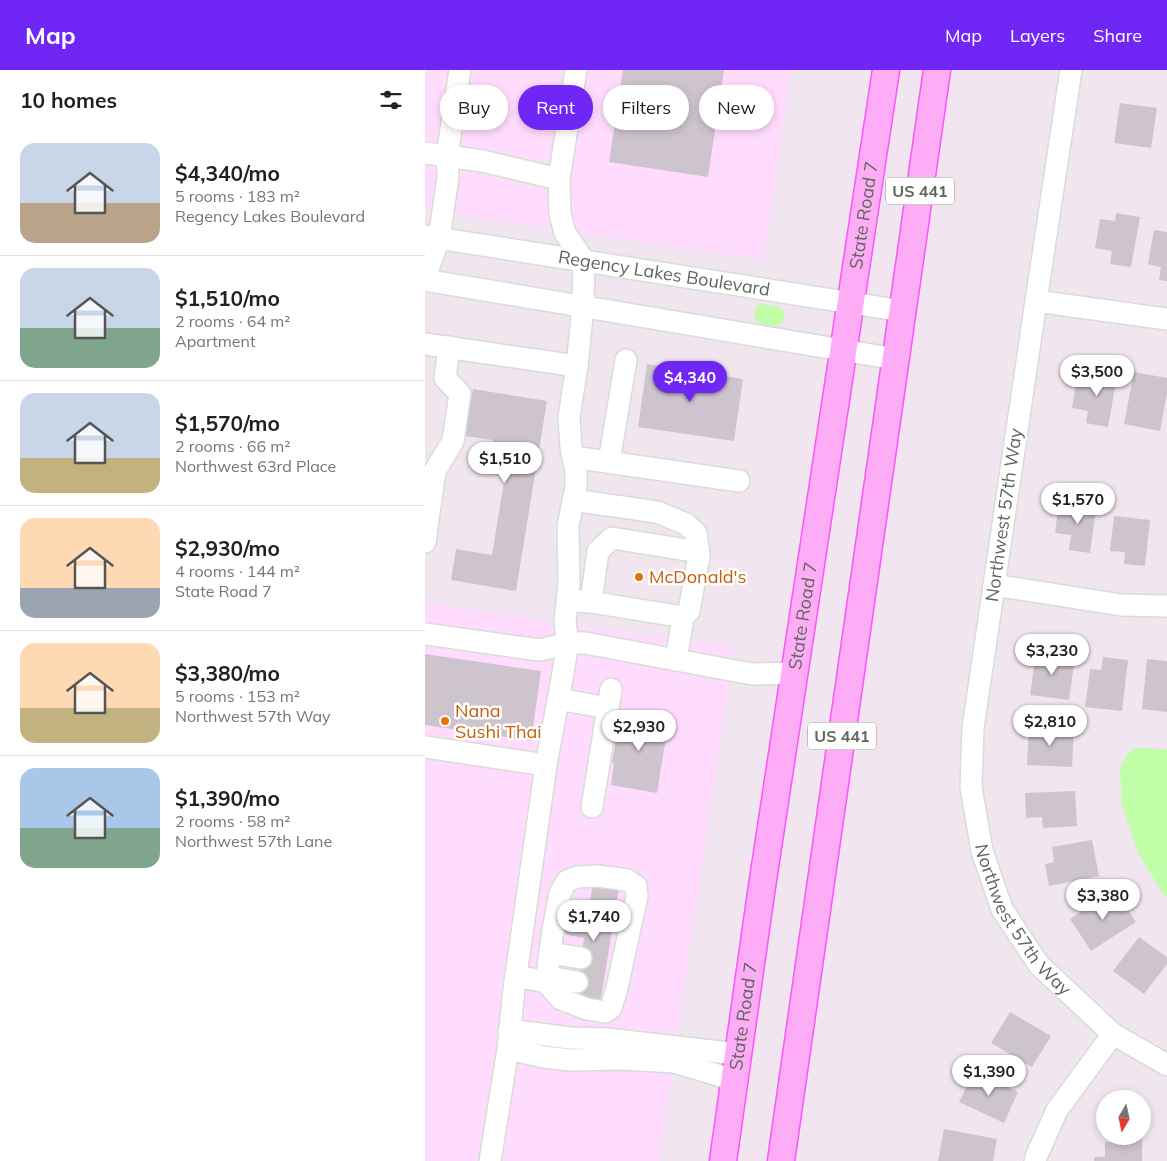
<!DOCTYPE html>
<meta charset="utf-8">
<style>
body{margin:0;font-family:Mulish,sans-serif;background:#f2f2f2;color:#202124;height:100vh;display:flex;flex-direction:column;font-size:19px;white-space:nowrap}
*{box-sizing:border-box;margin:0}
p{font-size:16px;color:#757577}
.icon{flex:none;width:28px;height:28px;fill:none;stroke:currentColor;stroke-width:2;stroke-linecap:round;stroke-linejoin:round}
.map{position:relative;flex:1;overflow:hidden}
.side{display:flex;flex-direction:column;background:#fff;width:425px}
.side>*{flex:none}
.guide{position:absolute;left:15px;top:15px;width:475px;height:45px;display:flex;gap:10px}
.needle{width:32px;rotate:189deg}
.fabs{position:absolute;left:671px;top:1020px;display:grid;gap:10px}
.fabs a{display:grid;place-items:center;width:55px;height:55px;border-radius:50%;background:#fff;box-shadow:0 2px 8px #0003;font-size:25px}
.price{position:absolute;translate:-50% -42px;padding:0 11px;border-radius:18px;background:#fff;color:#222;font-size:16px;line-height:32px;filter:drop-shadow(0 1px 2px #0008)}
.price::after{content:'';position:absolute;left:50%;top:30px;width:15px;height:11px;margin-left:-8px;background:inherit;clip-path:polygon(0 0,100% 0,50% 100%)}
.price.selected{background:#7027f6;color:#fff}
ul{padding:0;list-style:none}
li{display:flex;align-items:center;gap:15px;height:125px;padding:0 20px}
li+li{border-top:1px solid #e0e0e0}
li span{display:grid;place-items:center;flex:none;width:140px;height:100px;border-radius:15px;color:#555}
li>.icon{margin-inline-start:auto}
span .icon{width:60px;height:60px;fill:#fffc;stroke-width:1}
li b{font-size:21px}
h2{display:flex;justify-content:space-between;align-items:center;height:60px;padding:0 20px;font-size:21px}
.tag{padding:0 18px;border-radius:22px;background:#fff;box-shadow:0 2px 8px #0003;font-size:18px;line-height:45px}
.tag.selected{background:#7027f6;color:#fff}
header{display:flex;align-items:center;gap:30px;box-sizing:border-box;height:70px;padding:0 25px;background:#7027f6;color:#fff}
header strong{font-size:24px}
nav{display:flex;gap:28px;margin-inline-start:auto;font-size:18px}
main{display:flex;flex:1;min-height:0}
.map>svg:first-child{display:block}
.commercial{fill:#ffdcfd}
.water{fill:#c0ffa7}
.building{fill:#cec4ce}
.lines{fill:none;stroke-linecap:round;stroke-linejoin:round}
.minor-tunnel{stroke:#ccc6cb;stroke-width:21;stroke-dasharray:21 11;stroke-linecap:butt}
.minor-casing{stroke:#d6ddd6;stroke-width:24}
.major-casing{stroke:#fb54fb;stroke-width:29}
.minor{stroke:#fff;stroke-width:21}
.major{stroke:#ffacf6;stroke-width:26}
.food-dot{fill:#e8710a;stroke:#fff;stroke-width:2}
.labels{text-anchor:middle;stroke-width:5;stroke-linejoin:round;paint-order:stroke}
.shield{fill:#fff;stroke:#8f958e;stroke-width:1}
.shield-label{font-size:16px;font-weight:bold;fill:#5f675d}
.street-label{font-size:18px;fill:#5f675d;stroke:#fff}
.food-label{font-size:18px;fill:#c56008;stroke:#fff;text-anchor:start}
</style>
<header>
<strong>Map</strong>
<nav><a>Map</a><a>Layers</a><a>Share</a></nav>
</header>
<main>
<section class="side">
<h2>10 homes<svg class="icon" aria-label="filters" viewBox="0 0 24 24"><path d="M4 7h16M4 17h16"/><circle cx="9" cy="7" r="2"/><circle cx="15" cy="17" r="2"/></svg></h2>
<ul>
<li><span style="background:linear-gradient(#c9d6e8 60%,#b9a48a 0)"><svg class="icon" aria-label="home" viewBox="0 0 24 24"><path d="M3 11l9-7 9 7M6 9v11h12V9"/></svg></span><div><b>$4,340/mo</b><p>5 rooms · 183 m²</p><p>Regency Lakes Boulevard</p></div></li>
<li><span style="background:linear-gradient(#c9d6e8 60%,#7fa58c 0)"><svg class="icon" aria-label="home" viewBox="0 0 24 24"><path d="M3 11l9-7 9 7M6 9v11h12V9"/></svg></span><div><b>$1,510/mo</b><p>2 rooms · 64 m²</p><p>Apartment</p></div></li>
<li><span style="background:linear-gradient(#c9d6e8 65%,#c2b280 0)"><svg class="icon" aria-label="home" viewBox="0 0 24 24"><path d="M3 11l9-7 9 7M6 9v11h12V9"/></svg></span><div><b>$1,570/mo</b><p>2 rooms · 66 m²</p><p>Northwest 63rd Place</p></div></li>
<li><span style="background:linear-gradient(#ffd9b3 70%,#9aa5b1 0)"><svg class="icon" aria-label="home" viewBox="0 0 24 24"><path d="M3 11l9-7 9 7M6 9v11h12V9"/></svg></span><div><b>$2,930/mo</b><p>4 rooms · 144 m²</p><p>State Road 7</p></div></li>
<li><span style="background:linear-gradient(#ffd9b3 65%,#c2b280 0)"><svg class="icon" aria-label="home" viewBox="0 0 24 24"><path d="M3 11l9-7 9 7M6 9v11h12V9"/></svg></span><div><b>$3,380/mo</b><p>5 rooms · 153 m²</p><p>Northwest 57th Way</p></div></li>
<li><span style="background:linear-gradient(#a9c7e8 60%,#7fa58c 0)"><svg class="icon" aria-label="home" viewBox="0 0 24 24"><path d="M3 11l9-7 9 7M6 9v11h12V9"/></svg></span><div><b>$1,390/mo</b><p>2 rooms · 58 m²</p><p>Northwest 57th Lane</p></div></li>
</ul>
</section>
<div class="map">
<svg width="742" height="1091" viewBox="0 0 742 1091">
<rect width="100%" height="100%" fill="#f1e6f0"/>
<g class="commercial">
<path d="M0,0h366l-27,190 -339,-50z"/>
<path d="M0,533l309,45 -75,513h-234z"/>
</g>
<g class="water">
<path d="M335,234l19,3 5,5 -1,10 -6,4 -19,-3 -4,-5 2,-10z"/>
<path d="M711,678h15l16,2v147l-3,-2 -25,-40 -17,-50 -2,-36 6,-14z"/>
</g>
<g class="building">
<path d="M198,0h101l-16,107 -99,-15z"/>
<path d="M695,33l37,5 -6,40 -37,-5z"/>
<path d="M691,143l24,4 -9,50 -21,-3 2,-13 -17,-3 5,-29 15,2z"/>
<path d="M729,160l13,2v49l-8,-1 2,-13 -13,-3z"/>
<path d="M222,294l96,15 -9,62 -96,-14z"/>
<path d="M670,297l23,4 -10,56 -22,-4 2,-12 -16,-3 4,-25 16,3z"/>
<path d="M709,302l33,6v15l-7,38 -36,-7z"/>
<path d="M48,319l74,12 -31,190 -65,-11 5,-31 36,6 17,-104 -17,-3 1,-8 -28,-4z"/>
<path d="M651,429l21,3 -7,51 -21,-3 2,-15 -16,-2 3,-24 16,2z"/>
<path d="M689,446l36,4 -5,46 -21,-2 1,-12 -15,-1z"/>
<path d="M611,583l39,5 -6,42 -39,-5z"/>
<path d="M0,584l116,17 -10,70 -106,-16z"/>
<path d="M678,587l25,3 -6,51 -37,-4 5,-38 11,1z"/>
<path d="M722,589l20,2v51l-25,-3z"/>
<path d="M198,641l46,8 -12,74 -46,-8 3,-22h-2l4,-24h2z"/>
<path d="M604,656l45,3 -2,38 -45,-2z"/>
<path d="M650,721l2,35 -34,2 -1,-11 -16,1 -1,-25z"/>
<path d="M667,770l7,36 -50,10 -4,-22 9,-2 -2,-15z"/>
<path d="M168,814l26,4 -19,116 -26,-4 10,-62 -20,-4 3,-20 20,3z"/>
<path d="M689,820l22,32 -45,29 -21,-32z"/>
<path d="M714,867l28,20v7l-23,30 -31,-23z"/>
<path d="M585,942l41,24 -19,31 -41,-24z"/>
<path d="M549,1002l44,20 -14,31 -45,-21z"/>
<path d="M519,1059l53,10 -4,22h-55z"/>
<path d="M696,1066h21v25h-48v-4h11v-15h16z"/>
</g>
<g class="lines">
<g class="minor-tunnel">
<path d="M156,888l26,4"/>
<path d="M152,912l26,4"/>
</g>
<defs>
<g id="minor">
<path id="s1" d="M646,0l-35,231 -63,427 -2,59 11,64 20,58 37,56 74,69 54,31"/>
<path d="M0,83l57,8 77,18"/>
<path id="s2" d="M0,166l478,75"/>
<path d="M0,207l14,-38 9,-62 -1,-21 13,-86"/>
<path d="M0,210l471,79"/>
<path d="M611,231l131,18"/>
<path d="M0,274l152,22"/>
<path d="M148,387l166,24"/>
<path d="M184,392l17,-102"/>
<path d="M148,430l84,12 29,12 10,9 3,23 -10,55 -6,6 -7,43"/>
<path d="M0,472l10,-71 18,-30 7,-47 -15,-16 4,-31"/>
<path d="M569,515l127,20 46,1"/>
<path d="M152,531l14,1 92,15"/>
<path d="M166,532l7,-51 14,-13 87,14"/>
<path d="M0,564l115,16 28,-7h17l167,31 42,-1"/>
<path d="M133,629l50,9"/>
<path d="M0,677l121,18"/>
<path d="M167,737l19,-118"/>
<path d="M125,883l31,5"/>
<path d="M91,906l30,6 15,17 26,10 18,3 6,-4 6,-20 20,-92 -1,-10 -9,-6 -29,-4 -21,1 -10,4 -7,12 -7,37 -7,52"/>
<path d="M122,907l30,5"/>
<path d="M84,960l61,8 37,1 131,15"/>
<path d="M83,979l36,8 26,3 53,-1 51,3 60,18"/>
<path d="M65,1091l18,-112 6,-60 32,-224 16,-86 6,-36 -3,-21 4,-39 -1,-57 8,-39v-15l-5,-25 -2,-30 8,-51 6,-59 1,-46 -19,-28 -5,-19 -1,-35 17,-109"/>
<path d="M610,1091l1,-4 21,-47 56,-76"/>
</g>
<g id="major">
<path id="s3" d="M298,1091l38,-268 125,-823"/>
<path d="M356,1091l156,-1091"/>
</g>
</defs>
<use href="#minor" class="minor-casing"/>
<use href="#major" class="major-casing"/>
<use href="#minor" class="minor"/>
<use href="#major" class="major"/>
</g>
<g class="food-dot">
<circle cx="214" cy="507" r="5"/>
<circle cx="20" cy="651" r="5"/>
</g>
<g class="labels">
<g class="shield">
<rect x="461" y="107.5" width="68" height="27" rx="4"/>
<rect x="383" y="652.5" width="68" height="27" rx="4"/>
</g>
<g class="shield-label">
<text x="495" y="127">US 441</text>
<text x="417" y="672">US 441</text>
</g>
<g class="street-label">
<text dy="6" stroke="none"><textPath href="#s3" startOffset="956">State Road 7</textPath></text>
<text dy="6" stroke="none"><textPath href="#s2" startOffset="242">Regency Lakes Boulevard</textPath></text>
<text transform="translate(579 445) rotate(-82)" y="6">Northwest 57th Way</text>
<text dy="6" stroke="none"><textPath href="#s3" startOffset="551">State Road 7</textPath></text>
<text dy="6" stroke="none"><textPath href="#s1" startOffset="870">Northwest 57th Way</textPath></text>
<text dy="6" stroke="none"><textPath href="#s3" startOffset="146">State Road 7</textPath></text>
</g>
<g class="food-label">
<text x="224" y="513">McDonald's</text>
<text x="30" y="647">Nana<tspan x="30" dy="21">Sushi Thai</tspan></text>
</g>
</g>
</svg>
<div class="fabs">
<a><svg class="needle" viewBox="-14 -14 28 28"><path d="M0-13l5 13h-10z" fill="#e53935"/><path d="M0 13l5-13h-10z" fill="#757577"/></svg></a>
</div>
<b class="price" style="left:672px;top:327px">$3,500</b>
<b class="price selected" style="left:265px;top:333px">$4,340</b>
<b class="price" style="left:80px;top:414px">$1,510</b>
<b class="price" style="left:653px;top:455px">$1,570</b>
<b class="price" style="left:627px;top:606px">$3,230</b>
<b class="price" style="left:625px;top:677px">$2,810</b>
<b class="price" style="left:214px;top:682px">$2,930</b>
<b class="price" style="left:678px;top:851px">$3,380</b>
<b class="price" style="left:169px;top:872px">$1,740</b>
<b class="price" style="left:564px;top:1027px">$1,390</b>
<div class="guide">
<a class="tag">Buy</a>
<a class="tag selected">Rent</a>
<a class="tag">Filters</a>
<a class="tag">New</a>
</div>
</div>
</main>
